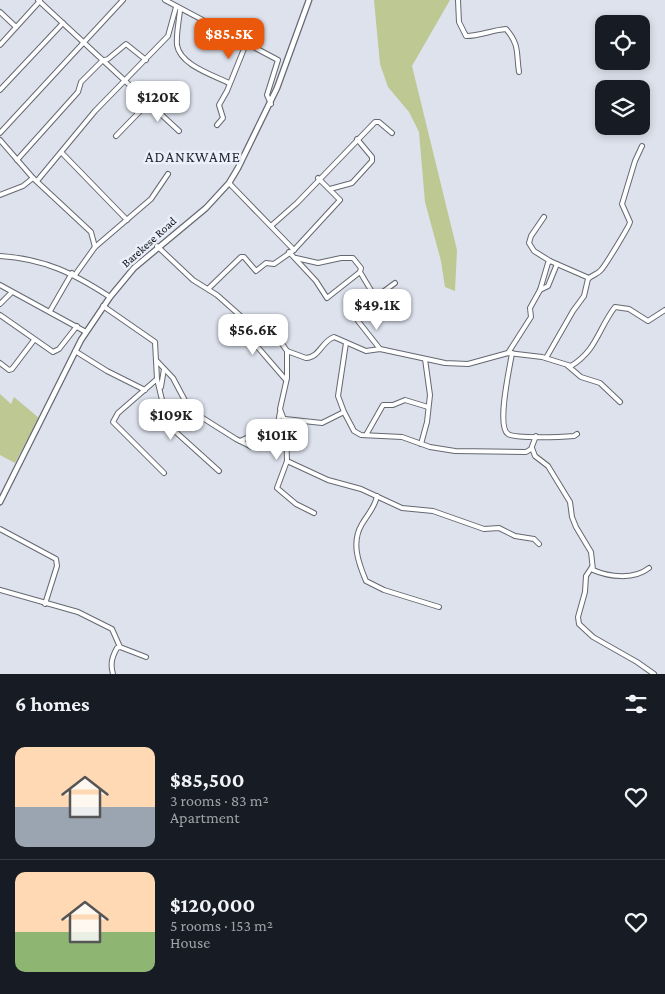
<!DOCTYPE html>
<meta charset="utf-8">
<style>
body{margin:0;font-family:"Crimson Pro",serif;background:#20242c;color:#f1f3f6;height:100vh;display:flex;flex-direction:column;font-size:19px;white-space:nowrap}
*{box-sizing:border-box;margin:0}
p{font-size:16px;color:#9ea1a6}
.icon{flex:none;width:28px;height:28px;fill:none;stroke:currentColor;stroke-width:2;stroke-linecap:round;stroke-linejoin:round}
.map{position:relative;height:674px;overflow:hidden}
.side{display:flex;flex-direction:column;background:#171b24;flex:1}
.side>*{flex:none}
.tools{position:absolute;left:595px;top:15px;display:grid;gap:10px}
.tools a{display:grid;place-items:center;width:55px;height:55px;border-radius:10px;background:#171b24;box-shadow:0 2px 8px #0003;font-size:25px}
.price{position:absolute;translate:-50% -42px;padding:0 11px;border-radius:10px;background:#fff;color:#222;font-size:16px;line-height:32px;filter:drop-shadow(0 1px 2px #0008)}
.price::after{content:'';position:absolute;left:50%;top:30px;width:15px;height:11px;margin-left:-8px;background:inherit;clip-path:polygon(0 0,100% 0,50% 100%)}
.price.current{background:#ea580c;color:#fff}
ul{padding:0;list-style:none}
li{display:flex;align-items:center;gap:15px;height:125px;padding:0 15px}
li+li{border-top:1px solid #363941}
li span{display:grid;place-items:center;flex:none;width:140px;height:100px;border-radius:10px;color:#555}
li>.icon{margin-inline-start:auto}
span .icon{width:60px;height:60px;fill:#fffc;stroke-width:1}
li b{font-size:21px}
h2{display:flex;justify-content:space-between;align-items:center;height:60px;padding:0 15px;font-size:21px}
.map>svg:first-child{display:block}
.green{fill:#bec893}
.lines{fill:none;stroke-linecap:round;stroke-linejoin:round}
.minor-casing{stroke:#646871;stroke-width:6}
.major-casing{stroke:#646871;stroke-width:7}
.minor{stroke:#fff;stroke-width:4}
.major{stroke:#fff;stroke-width:4.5}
.labels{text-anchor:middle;stroke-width:5;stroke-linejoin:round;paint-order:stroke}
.street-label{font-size:12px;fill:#141519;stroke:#eaeffa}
.quarter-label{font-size:15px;letter-spacing:1px;fill:#262a32;stroke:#eaeffa}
</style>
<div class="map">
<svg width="665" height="674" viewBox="0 0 665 674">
<rect width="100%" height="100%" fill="#dde2ed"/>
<g class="green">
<path d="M374,0h76l-38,66 45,184 -2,41 -10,-4 -4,-26 -16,-59 -6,-70 -10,-20 -21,-25 -8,-23z"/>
<path d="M0,394l11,10 3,-7 25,21 -24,45 -15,-8z"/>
</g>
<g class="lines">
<defs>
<g id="minor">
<path d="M38,0l141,131"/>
<path d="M165,0l113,60 -11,35 4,9"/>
<path d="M458,0l1,22 7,14c14,0 26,-6 40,-7 14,16 10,24 13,43"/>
<path d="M180,10c-1,11 -4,24 -3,35 3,20 36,30 52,38"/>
<path d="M0,12l16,15"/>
<path d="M0,45l40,-44"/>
<path d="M0,90l63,-67"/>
<path d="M217,125l6,-7 -4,-13 8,-14 19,-47"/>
<path d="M0,133l123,-133"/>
<path d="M116,136l33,-34"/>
<path d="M0,140l33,38 58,54 4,15"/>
<path d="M62,153l65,67"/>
<path d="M17,160l61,-68 3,-10 21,-21 6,-2 18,-15 20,16"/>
<path d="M37,181l58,-70 73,-75 8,-29"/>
<path d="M229,183l65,67"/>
<path d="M330,189l22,-6 20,-22v-4l-15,-18"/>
<path d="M0,195l23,-9 10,-8"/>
<path d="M544,217l-13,19 -2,7 5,8 16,10"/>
<path d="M271,226l26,-23 78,-81h4l13,11"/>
<path d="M157,246l36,34 24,15 37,33 7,-6h6l20,29 19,7c14,-1 16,-17 28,-21l32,14 14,-2 65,14 23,1 40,-11 34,4 29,9c26,-16 27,-37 44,-59l14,2 19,12 17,-11"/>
<path d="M289,252l27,29 11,17 33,-26"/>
<path d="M0,256c45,3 73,17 110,41"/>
<path d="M296,258l22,5 23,-5h12l8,10 -1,4 15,25"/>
<path d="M75,275l20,-28 56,-48 17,-25"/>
<path d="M0,285l86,47"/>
<path d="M208,289l33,-32h3l12,14 10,-8 8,1 20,-14 46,-50 -22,-22"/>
<path d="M540,290l8,-4 9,-22"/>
<path d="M0,304l11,-11"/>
<path d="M103,306l52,36 2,37 11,46 51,46"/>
<path d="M50,311l22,-38"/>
<path d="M0,315l53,37 6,-3 18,-23"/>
<path d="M254,328l-5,5v4l37,43"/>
<path d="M380,349l-22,-28 10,-18 27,-20"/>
<path d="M75,351l32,20 38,19"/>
<path d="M287,351v27l-7,31 6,16 1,36 -10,27 19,16 18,9"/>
<path d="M508,353l23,-36 -1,-9 10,-18 8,-27 2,-2 39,17"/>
<path d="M512,353c-2,14 -16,73 -4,81 7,5 55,3 66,2l3,-2"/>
<path d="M546,358l27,-47 11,-15 4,-17c4,-4 10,-5 13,-9 4,-4 29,-45 29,-48l-8,-18 13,-43 7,-15"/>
<path d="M156,360l17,18 17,32 46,29 16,8h10l15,-19 3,-16"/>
<path d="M0,363l9,7 3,-1 22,-29"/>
<path d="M568,366l13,11 19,6 20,19"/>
<path d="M157,379l-39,34 -5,9 51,51"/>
<path d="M161,387l3,-18"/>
<path d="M344,412l-6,-16 8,-53"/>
<path d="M285,419l37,4 22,-11 10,19 7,4 41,2 28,10 25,4 71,1 5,-3 5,-13"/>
<path d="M366,435l17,-30h10l12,-5 23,7"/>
<path d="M240,441l11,-5 22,-2"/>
<path d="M421,444l6,-22 3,-27 -5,-36"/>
<path d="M532,448l3,8 13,10 22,36 2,15 4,10 15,25 2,18c16,7 41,10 56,-2"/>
<path d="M287,461l41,19 33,9 41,19 31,3 51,18 15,-1 16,8 19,3 5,5"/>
<path d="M377,496c-2,11 -9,18 -15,28 -11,18 -4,38 4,57l18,9 55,17"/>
<path d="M0,529l56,30 1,7 -12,38"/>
<path d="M592,567l-6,9 -1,16 -7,25 1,7 14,13 44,25 17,12"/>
<path d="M0,590l78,22 34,17 8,18 26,10"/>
<path d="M113,674c-3,-10 -1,-17 4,-26l3,-1"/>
</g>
<path id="major" d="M0,502l81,-162 29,-43 24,-29 72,-60 23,-25 9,-15 39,-80 32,-88"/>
</defs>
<use href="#minor" class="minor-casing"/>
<use href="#major" class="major-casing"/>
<use href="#minor" class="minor"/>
<use href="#major" class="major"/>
</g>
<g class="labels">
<g class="street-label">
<text transform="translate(149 242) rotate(-42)" y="4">Barekese Road</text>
</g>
<g class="quarter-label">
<text x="193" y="162">ADANKWAME</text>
</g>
</g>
</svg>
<div class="tools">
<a><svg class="icon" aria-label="locate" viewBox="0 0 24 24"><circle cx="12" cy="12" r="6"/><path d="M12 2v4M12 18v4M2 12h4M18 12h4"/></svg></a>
<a><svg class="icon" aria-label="layers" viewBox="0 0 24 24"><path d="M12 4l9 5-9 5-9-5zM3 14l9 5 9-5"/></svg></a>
</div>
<b class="price current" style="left:229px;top:60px">$85.5K</b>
<b class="price" style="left:158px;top:123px">$120K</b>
<b class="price" style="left:377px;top:331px">$49.1K</b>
<b class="price" style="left:253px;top:356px">$56.6K</b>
<b class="price" style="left:171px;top:441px">$109K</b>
<b class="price" style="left:277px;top:461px">$101K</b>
</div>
<section class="side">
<h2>6 homes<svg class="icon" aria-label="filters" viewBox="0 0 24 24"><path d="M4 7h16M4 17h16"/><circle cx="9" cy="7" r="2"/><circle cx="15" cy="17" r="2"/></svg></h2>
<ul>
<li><span style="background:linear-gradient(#ffd9b3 60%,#9aa5b1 0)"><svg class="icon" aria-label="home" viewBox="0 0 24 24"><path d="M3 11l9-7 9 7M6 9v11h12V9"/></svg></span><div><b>$85,500</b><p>3 rooms · 83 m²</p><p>Apartment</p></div><svg class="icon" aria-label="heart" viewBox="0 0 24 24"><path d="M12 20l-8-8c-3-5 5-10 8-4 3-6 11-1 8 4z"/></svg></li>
<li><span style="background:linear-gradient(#ffd9b3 60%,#8fb573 0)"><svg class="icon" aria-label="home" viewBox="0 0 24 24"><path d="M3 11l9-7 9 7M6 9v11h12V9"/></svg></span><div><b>$120,000</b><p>5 rooms · 153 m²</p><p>House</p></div><svg class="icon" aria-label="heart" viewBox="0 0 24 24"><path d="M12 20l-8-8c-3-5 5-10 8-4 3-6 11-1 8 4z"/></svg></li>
</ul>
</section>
